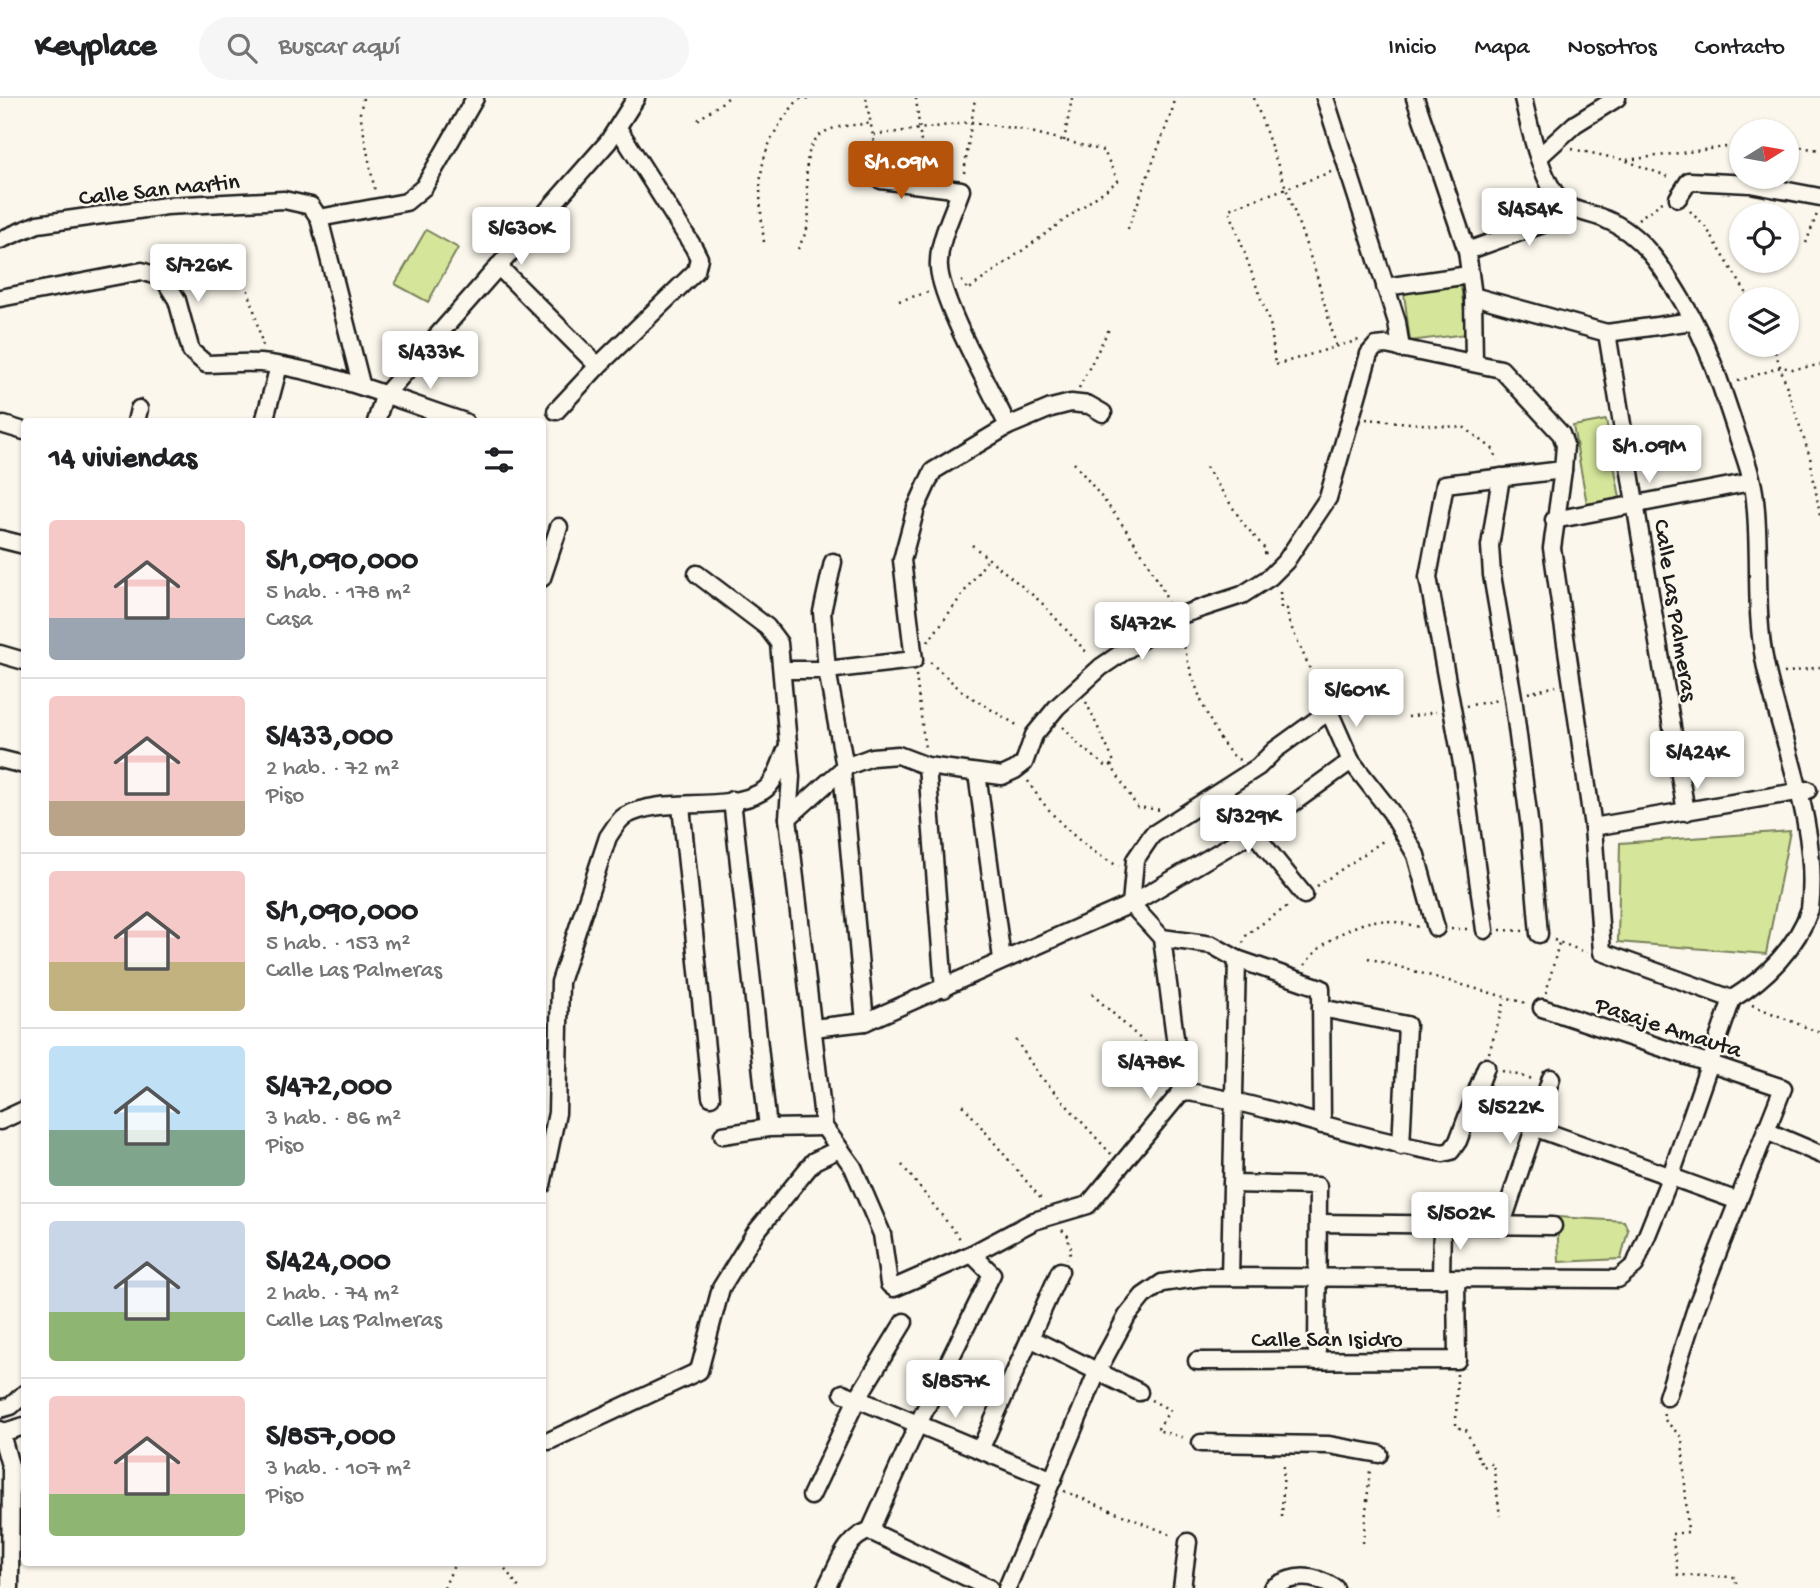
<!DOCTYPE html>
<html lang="es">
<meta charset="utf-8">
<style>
body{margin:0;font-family:"Gochi Hand",sans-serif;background:#f6f6f6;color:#202124;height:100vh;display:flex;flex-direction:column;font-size:26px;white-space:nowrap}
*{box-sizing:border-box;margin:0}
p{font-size:23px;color:#757577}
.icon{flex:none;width:38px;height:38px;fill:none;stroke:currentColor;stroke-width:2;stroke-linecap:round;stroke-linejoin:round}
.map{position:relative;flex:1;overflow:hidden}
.side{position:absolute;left:21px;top:320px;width:525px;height:1148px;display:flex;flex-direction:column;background:#fff;border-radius:7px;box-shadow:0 2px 5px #0004}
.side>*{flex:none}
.needle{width:46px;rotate:79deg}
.controls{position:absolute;left:1729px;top:21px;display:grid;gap:14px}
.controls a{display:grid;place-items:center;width:70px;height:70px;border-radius:50%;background:#fff;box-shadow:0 2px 5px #0004;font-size:35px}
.price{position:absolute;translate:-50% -60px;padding:0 16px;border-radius:7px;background:#fff;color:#222;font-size:23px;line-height:46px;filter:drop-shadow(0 2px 4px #0008)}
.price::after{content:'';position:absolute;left:50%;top:42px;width:21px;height:16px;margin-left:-10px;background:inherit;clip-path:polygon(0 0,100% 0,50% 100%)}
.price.on{background:#b45309;color:#fff}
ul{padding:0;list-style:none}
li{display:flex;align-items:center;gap:21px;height:175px;padding:0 28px}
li+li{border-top:2px solid #e0e0e0}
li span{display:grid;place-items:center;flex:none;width:196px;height:140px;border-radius:7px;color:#555}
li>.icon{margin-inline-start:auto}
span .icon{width:84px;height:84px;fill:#fffc;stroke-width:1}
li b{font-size:30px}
h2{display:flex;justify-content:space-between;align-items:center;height:84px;padding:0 28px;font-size:30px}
header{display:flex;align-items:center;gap:42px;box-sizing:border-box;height:98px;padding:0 35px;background:#fff;border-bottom:2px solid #e0e0e0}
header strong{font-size:33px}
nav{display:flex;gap:38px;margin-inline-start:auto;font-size:24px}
.search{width:490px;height:63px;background:#f6f6f6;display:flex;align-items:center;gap:18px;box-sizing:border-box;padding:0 24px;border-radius:38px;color:#757577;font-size:26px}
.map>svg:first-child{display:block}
.green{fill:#d5e69a;stroke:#78815b;stroke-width:2}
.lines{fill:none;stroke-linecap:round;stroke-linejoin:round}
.street-casing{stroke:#1c1c1c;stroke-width:21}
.path{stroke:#1c1c1c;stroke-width:2.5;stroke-dasharray:2 5;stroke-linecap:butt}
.street{stroke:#fbf7ec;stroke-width:16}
.labels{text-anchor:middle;stroke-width:5;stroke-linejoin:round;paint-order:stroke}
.street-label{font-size:24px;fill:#1c1c1c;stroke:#fbf7ec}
</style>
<header>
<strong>Keyplace</strong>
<div class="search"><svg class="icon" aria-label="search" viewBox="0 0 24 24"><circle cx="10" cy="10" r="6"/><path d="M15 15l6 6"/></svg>Buscar aquí</div>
<nav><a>Inicio</a><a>Mapa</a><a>Nosotros</a><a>Contacto</a></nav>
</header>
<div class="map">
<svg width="1820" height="1490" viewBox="0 0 1820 1490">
<rect width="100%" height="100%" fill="#fbf7ec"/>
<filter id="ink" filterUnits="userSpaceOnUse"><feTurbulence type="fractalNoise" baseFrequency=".0143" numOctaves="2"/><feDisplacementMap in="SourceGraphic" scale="14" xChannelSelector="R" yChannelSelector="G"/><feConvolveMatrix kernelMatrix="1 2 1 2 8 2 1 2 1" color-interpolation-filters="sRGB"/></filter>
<g filter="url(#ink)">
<g class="green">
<path d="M426,132l32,18 -30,54 -33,-18z"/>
<path d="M1461,188l6,48 -57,7 -6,-48z"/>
<path d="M1606,322l14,78 -33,6 -14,-78z"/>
<path d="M1790,733l-24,123 -148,-12 2,-99z"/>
<path d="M1557,1119l67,4 4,9 -7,29 -62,3z"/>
</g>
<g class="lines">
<defs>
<g id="street">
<path d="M1325,0l72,224 4,27"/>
<path d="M1415,0l52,153 6,45 1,66"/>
<path d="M1523,0c6,27 17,78 35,99 11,15 31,15 47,22 37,15 58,49 78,83 25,41 39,86 54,132 7,20 16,44 18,66 6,54 -1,110 10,163 16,78 55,162 45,246 -13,38 -44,69 -78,90"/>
<path d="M1540,58l35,-32 42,-26"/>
<path d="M881,82l80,10c-8,23 -24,53 -22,78 3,36 52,122 69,158"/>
<path d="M1678,100l11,-17 61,3 70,13"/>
<path d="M319,120l87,-16 18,-15 51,-89"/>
<path d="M0,142l38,-16 128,-18 118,-6 27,6 8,12 42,166"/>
<path d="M1467,153l93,-33 13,-9"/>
<path d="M498,168l100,100 98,-95 3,-13 -5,-10 -76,-120"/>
<path d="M1385,189l84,-12"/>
<path d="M1473,198l134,37 86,-12"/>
<path d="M0,200l142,-27 22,8 13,21 14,51 15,13c21,0 43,-3 64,0 68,10 130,37 195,58"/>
<path d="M1607,235l79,479"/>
<path d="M556,313l42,-45"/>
<path d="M136,324l3,-13"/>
<path d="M264,324l15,-56"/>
<path d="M376,324l8,-26 224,-254 28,-44"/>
<path d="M4,327l20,6"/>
<path d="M1501,379l-11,69 2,29 21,122 17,131 9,106"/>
<path d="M1554,422l197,-38"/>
<path d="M0,441l24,6"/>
<path d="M833,464l-11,50 5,58 18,97"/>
<path d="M697,476l70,53 12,16 12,134 -3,41 36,309 29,40 29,67 7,50 5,4 78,-34 62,-33 54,-16 94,-114c89,14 172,47 261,62l8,-2 7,-10 28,-74"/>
<path d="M542,480l17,-51"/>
<path d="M0,556l24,7"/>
<path d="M782,572h45l87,-10 -12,-100 14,-52 17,-37 75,-45 43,-18 20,-5 18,2 14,8"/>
<path d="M0,661l24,6"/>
<path d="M927,668l17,223"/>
<path d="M842,672l23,252"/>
<path d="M977,675l25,186"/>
<path d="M1221,694l83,103"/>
<path d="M732,702l36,328"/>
<path d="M681,708l30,291"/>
<path d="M788,720l57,-51 27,-10 26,-2 29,11 75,10 13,-6 9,-7 10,-28 23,-28 44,-40 74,-50 67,-22 28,-18 16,-16 42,-63 41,-144 7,-8 10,-1 115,24 60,65 4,11 -2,25 -11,78 41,279 9,125 130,47"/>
<path d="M1593,729l215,-37"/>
<path d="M1485,832l-22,-161 -35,-192 17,-93 118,-14"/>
<path d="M1162,840l20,153"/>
<path d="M1321,910l86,17 -6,121"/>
<path d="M1542,910l241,80 -86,217 -30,92"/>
<path d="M813,930l52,-6 266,-118 122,-72 98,-71"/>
<path d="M0,1023l24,-11"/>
<path d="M1322,1027l-1,-137 -84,-29 -25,-14 -50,-7 -31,-34 4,-44 17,-25 106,-68 17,-17 54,-39 22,50 40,51 25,43 20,73"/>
<path d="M1536,1030l202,73"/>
<path d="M1766,1033l54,23"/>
<path d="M723,1037l45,-7 56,-1"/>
<path d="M1232,1086l86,2 -1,175"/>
<path d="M542,1087l15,-72 3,-131 48,-145c5,-7 10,-17 17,-21 37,-21 100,-2 138,-25 13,-8 18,-30 24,-43"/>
<path d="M1318,1125l235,3"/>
<path d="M1502,1126l49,-146"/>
<path d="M1230,1179l7,-318"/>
<path d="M1441,1181l1,-56"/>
<path d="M1030,1240l109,54"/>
<path d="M1197,1263l260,-1 -1,-81"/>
<path d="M843,1295l210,87"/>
<path d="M0,1311l11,-3 13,-12"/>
<path d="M0,1332l11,39 -1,119"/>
<path d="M1,1335l23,-7"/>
<path d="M549,1343l150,-70 22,-83 34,-55 59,-72 25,-12"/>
<path d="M1201,1345l128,2 50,9"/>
<path d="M980,1352l80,-179"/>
<path d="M811,1398l46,-97 47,-77"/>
<path d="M870,1433l48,-107 74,-150 -20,-20"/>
<path d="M826,1490c11,-20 20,-52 44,-57l119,57"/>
<path d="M1007,1490l91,-218 29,-54 16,-20 19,-13 41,-6 415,2 17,-14 35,-87 62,-179"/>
<path d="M1182,1490l6,-46"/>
<path d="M1272,1490c22,-14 41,-14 63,0"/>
</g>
</defs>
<use href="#street" class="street-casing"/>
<g class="path">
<path d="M363,0l-3,15 15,79"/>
<path d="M866,0l12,65"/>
<path d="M916,0l8,71"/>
<path d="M1254,0l62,175 21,76"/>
<path d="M698,22l30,-22"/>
<path d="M874,37l98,-13 52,8 80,21 14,30 -150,109 -9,-13"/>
<path d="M1064,43l8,-43"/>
<path d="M1787,47l33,5"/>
<path d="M1572,51l52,11 48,18"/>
<path d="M1627,62l114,-15"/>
<path d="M1331,74l-102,37 42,118 4,38 84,-25"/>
<path d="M964,75l11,-75"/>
<path d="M1690,113l17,18 43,70"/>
<path d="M1638,121l26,-18"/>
<path d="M1128,131l44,-118 2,-13"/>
<path d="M764,144c-7,-62 -9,-92 35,-143l12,-1"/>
<path d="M1806,145l11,-29"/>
<path d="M231,146l21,58 11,45"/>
<path d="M798,151c3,-7 9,-17 10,-25 4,-27 -15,-80 21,-94 12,-5 30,-5 43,-7"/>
<path d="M899,203l29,-9"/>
<path d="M1773,247l37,112 10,59"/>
<path d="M1738,283l43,-14 12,2 27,-4"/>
<path d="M1079,290l30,-59"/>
<path d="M1366,321l99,9 29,22 3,11"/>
<path d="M1074,365c36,44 71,87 94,139"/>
<path d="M1206,369l37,56 23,27 -2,9"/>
<path d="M972,447l69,57 48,53"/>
<path d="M1280,494l1,16 6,1 2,13 34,76"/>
<path d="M1182,535c3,30 32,115 58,127"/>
<path d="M928,544l60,-83"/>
<path d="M930,564l34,31 56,34"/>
<path d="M1784,575l36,-6"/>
<path d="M916,577l9,74"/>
<path d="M1528,595l28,-7"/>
<path d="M1086,604l28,60 -3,3 26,42 24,3"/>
<path d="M1466,608l32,-6"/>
<path d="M1408,619l28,-5"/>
<path d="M1063,629l16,18 28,22 3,-1"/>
<path d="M1028,683c17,30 59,72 91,85"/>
<path d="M1317,788l69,-47"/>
<path d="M1451,831h17"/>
<path d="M1500,832l24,1"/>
<path d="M1554,842l33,13"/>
<path d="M1243,845l4,-9 44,-30"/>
<path d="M1368,860l158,45"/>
<path d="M1305,867c11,-19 43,-38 64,-43 15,-4 36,2 51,5"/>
<path d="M1546,895l13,-50"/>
<path d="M1092,896l54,50 15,20"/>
<path d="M1752,907l68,28"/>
<path d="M1016,942l23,35 72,79"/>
<path d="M1489,955l16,-54"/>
<path d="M1502,973l31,8"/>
<path d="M963,1007l79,95"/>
<path d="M902,1067l60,76"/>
<path d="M1062,1132l8,8 -2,6 4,5 -5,10"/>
<path d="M1457,1276l-1,53 10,3 17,37 10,-4 7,53"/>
<path d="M1151,1302l19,10 -13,20 28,8"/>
<path d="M1664,1316l-1,4 19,20 6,94 -16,2 6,41 57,2 2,11"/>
<path d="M1064,1393l110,45"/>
<path d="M1282,1419l2,-56"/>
<path d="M1363,1445l7,-73"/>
<path d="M501,1465l18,25"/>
<path d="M444,1490l11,-25"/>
</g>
<use href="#street" class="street"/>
</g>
</g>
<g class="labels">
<g class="street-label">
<text transform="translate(159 90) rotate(-6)" y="8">Calle San Martin</text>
<text transform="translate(1677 512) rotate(81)" y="8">Calle Las Palmeras</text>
<text transform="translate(1669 928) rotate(18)" y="8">Pasaje Amauta</text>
<text x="1327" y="1248">Calle San Isidro</text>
</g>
</g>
</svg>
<div class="controls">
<a><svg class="needle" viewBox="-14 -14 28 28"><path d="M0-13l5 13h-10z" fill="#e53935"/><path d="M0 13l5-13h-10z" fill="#757577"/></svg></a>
<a><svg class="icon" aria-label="locate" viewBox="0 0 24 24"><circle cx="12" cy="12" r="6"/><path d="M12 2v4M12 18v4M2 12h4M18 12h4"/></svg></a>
<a><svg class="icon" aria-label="layers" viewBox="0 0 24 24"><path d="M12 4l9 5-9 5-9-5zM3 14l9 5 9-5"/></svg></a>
</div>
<b class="price on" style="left:901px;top:103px">S/1.09M</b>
<b class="price" style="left:1529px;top:150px">S/454K</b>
<b class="price" style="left:521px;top:169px">S/630K</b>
<b class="price" style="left:198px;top:206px">S/726K</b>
<b class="price" style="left:430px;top:293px">S/433K</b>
<b class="price" style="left:1649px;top:387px">S/1.09M</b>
<b class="price" style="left:1142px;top:564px">S/472K</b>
<b class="price" style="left:1356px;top:631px">S/601K</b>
<b class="price" style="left:1697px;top:693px">S/424K</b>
<b class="price" style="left:1248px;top:757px">S/329K</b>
<b class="price" style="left:1150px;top:1003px">S/478K</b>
<b class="price" style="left:1510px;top:1048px">S/522K</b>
<b class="price" style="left:1460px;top:1154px">S/502K</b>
<b class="price" style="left:955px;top:1322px">S/857K</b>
<section class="side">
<h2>14 viviendas<svg class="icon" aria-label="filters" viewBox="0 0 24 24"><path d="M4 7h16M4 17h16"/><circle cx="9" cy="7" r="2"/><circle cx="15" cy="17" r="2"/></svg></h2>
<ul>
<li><span style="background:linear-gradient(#f6c9c9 70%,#9aa5b1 0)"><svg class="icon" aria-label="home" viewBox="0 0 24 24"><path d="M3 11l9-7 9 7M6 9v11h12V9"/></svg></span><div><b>S/1,090,000</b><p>5 hab. · 178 m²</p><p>Casa</p></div></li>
<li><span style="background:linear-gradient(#f6c9c9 75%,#b9a48a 0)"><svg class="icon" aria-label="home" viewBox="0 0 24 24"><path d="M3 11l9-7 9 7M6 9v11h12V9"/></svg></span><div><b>S/433,000</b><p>2 hab. · 72 m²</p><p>Piso</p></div></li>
<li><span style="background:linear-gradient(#f6c9c9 65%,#c2b280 0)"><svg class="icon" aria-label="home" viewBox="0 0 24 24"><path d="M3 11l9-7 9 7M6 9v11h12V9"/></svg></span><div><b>S/1,090,000</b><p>5 hab. · 153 m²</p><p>Calle Las Palmeras</p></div></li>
<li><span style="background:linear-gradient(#bfe0f5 60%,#7fa58c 0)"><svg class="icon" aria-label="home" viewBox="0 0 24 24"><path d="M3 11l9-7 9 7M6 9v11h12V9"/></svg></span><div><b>S/472,000</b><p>3 hab. · 86 m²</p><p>Piso</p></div></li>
<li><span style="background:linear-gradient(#c9d6e8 65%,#8fb573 0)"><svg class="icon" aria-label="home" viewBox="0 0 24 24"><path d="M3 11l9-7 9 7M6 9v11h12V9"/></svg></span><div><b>S/424,000</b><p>2 hab. · 74 m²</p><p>Calle Las Palmeras</p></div></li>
<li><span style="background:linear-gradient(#f6c9c9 70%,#8fb573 0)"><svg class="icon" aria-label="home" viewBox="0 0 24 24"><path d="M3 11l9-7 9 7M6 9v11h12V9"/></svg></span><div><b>S/857,000</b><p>3 hab. · 107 m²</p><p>Piso</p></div></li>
</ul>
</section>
</div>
